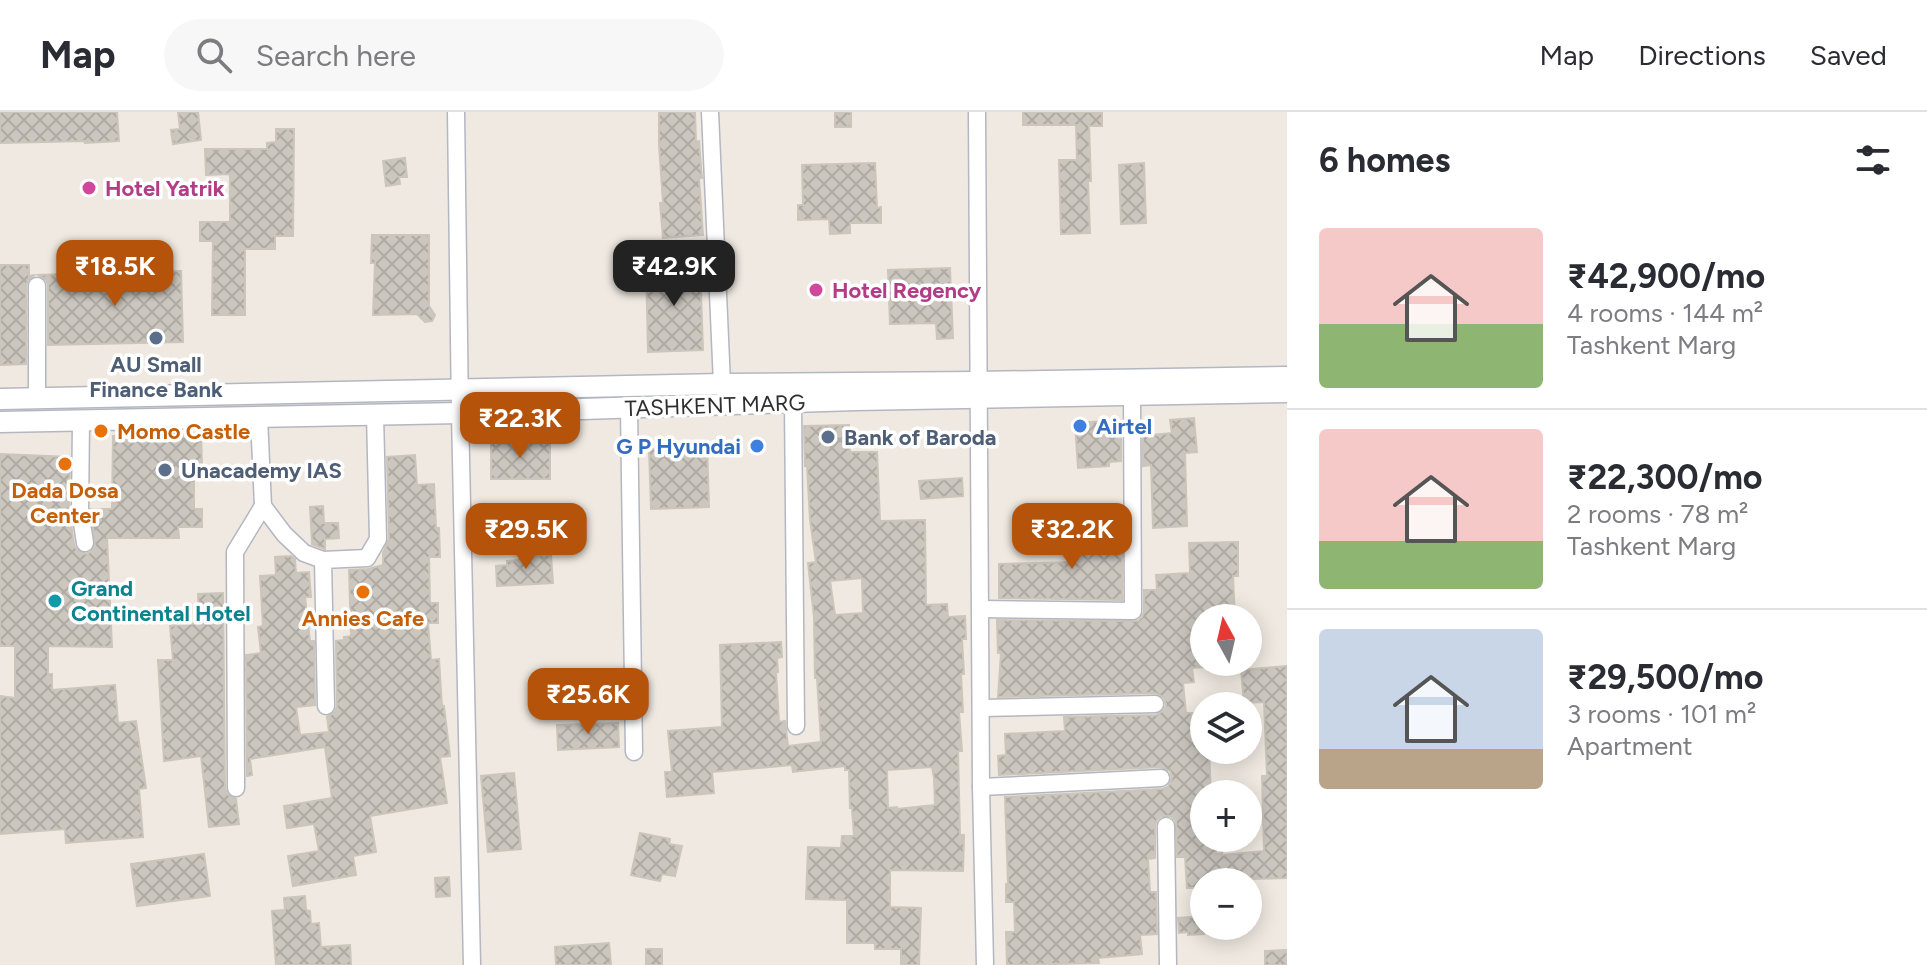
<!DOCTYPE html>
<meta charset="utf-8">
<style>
body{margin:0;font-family:Figtree,sans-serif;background:#f7f7f7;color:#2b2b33;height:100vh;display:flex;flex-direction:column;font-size:30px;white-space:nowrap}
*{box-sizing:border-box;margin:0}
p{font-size:26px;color:#7c7c81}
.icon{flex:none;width:44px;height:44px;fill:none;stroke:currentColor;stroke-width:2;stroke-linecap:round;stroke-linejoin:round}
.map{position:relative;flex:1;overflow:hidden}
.drawer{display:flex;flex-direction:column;background:#fff;width:640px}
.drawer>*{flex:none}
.needle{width:52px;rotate:352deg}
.tools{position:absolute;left:1190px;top:492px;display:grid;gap:16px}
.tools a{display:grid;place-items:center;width:72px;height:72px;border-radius:50%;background:#fff;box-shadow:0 4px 20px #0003;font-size:40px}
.price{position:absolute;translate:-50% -68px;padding:0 18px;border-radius:16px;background:#b45309;color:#fff;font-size:26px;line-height:52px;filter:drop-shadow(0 2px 4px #0008)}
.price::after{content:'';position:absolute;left:50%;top:48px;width:24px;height:18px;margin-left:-12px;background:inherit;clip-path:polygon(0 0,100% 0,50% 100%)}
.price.on{background:#222;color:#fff}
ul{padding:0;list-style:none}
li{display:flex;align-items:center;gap:24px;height:200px;padding:0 32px}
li+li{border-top:2px solid #e1e1e2}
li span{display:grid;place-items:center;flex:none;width:224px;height:160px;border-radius:8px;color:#555}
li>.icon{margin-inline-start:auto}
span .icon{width:96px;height:96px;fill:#fffc;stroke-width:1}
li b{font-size:34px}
h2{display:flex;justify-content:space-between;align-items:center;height:96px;padding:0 32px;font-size:34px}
header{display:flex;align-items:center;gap:48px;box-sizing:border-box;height:112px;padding:0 40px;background:#fff;border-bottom:2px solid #e1e1e2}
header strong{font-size:38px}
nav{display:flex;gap:44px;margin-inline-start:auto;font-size:28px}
.search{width:560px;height:72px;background:#f7f7f7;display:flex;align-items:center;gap:20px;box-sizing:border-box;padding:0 28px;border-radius:44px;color:#7c7c81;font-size:30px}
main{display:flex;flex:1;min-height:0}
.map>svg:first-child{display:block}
.building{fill:url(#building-cross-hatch);stroke:#cbc5ba;stroke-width:2;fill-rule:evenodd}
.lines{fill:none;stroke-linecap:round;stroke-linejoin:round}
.minor-casing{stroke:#b4b7c1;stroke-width:19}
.tertiary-casing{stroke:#b4b7c1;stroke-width:23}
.minor{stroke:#fff;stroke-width:16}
.tertiary{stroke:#fff;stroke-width:20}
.hotel-dot{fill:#d1479c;stroke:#fff;stroke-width:3}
.service-dot{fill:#5c6f8a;stroke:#fff;stroke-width:3}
.shop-dot{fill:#3f7fe0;stroke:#fff;stroke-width:3}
.food-dot{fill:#e8710a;stroke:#fff;stroke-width:3}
.culture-dot{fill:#0f9aa8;stroke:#fff;stroke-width:3}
.labels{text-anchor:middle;stroke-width:7;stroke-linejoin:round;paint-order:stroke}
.hotel-label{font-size:22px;font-weight:bold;fill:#b23c85;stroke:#fff;text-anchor:start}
.service-label{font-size:22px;font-weight:bold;fill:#4e5e75;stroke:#fff;text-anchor:start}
.street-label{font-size:22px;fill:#2e2e2e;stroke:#fff}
.shop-label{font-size:22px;font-weight:bold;fill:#366cbe;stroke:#fff;text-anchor:start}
.food-label{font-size:22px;font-weight:bold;fill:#c56008;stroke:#fff}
.culture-label{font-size:22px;font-weight:bold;fill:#0d838f;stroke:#fff;text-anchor:start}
</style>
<header>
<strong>Map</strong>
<div class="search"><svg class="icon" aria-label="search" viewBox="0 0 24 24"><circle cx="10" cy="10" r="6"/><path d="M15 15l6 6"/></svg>Search here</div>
<nav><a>Map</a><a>Directions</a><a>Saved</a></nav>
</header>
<main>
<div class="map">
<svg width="1287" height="853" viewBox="0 0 1287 853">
<defs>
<pattern id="building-cross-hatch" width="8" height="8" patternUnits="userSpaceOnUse" patternTransform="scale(2)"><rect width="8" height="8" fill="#cbc7bf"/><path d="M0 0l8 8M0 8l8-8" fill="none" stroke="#afaba4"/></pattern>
</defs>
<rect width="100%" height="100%" fill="#efe9e1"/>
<g class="building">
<path d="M0,0h117l2,29 -34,2v-2l-85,2z"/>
<path d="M178,0h20l3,28 -28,4 -2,-14 9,-1z"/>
<path d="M659,0h36l1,30 3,-1 2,26 1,11h-3l4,57 -40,3 -3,-35h3l-4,-59z"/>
<rect x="835" y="0" width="16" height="15"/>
<path d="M1023,0h79v14h-13l2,55h-3l2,52 -29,1 -2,-74h18l-1,-35h-53z"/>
<path d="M276,17h18l-1,107h-18v13h-30v66h-33l1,-74h-13v-19h30v-48l-24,1 -1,-26h62v-6l9,-1z"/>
<path d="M405,46l2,19h-8l1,7 -14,2 -3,-25z"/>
<path d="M875,51l2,45 4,-1v16h-31v10l-20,1 -1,-15 -31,1v-15h5l-1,-40z"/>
<path d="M1144,51l2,60 -25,1 -2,-59z"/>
<path d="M372,123h57v71l6,9 -3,6 -7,1 -8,-8 -44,1 2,-52h-4z"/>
<path d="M700,152l3,86 -55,2 -2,-86z"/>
<path d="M0,153h29v11l6,-1 -7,5 -2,6v78l-26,1z"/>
<path d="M950,156l3,70 -16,1 -1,-16 -46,1 -2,-54z"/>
<path d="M181,159l2,71 -135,3v-60l-2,-5 -8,-5z"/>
<path d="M1194,306l3,34 -12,1 2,73 -34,2 -2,-63 -8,1v-30l29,-3 -2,-13z"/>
<path d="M1121,308v41l-12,1v4l-31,2 -3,-45z"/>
<path d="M849,313l1,27h27l3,69 45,-1 1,85 21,-1 1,13 17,-1 1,23h-4l2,35h-3l2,38h-4l3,39h-4l2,84h4l-1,36 -73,-1v37l31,1 -2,57h-18v-16h-26v-6h-28v-43l-41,-1 2,-52 33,1 1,-12h12l-2,-28h-2l-1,-38h-4v-4l-52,6 -1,-7 -80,7 2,21 -47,4 -2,-25h7l-4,-41 54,-4 -2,-82 61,-3 1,15 -5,1 1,14h-2l3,50 6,-1 3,25 33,-4 -4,-64h-2l-1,-61 -6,-54 8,-1 -6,-42 -3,-54h-2l-1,-40zM862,466l1,35 -28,2 -5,-34zM932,655l2,11 1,27 -38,4v-2l-9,1 -1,-38z"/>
<path d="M201,321l1,31h-8v45h8v18h-24l1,11h-72l5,109 -64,-1v28h4v16l63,-5 3,38 18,-2 10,67 -7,1 4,48 -77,6 -1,-14 -65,5v-138l15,2v-52h-15v-192l70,3 -1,53 5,35 3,5 9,4 5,-2 4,-6 -4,-37h21l1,-73z"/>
<rect x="491" y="328" width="59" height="39"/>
<path d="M707,331l2,64 -58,2 -2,-60 19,-1v-4z"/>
<path d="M415,343l2,30 17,-1 2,44h3l1,29h-11l1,46h8v20h-10l3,37 8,-1 3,48 2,-1 6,50 -10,1 7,46 -77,13 6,36 -23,4 3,19 -63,11 -5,-30 31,-5 -5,-27 -27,4 -3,-22 48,-8 -7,-51 -75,12 2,16 -5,1 -1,-121 15,-2 -3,-26 5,-1 -3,-50 16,-1 -1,-18 16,-1 4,3 1,14 13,-1 2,25h-6l5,44h4l1,64 -19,2 4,28 29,-3 -2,-15 8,-5 2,-6 -1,-65 8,-1v-3l7,-1 -2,-66 19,-1 15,-4v-12l6,-14 -2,-82z"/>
<path d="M962,366l1,18 -42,3 -2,-18z"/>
<path d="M323,394l1,17h14l1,15 -14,1v10l-13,-5 -2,-37z"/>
<path d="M1122,414v74l-123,-2v-34l78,-2v-34z"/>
<path d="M1238,430v34h-5l2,42h-31v49l-12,1 2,14 -11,1 3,30h12l1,25 5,-1v13h5l2,44h-7v44h11l1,16 6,-1v2l42,-4 -2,-75h5l-3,-74 -20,1 -3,-33 46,-4v212l-39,1v3h-44v6h-17l-2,-31h-8l-1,-36 -5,-5h-10l-4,4 -2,5v33l-7,1 2,33h6l1,42 -17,1 2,19 -44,4 1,5 -92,2 -1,-33h9l-1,-30h-8v-18h2l-3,-87 157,-8 6,-2 4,-9 -2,-7 -10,-4 -161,8 -1,-19 8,-1 -1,-21 60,-3 -1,-14 92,-2 8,-5 2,-5 -2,-7 -9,-5 -157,4 3,-44h-3l-1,-33 141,1 4,-4 2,-5v-22h13l-1,-15 34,-2 -1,-30z"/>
<path d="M551,443l2,28 -56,3 -1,-20 11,-1v-4l12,-1v-3z"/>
<path d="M223,481l2,195 2,6 9,5 3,25 -30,3 -8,-71 -37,5 -6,-101h15l-3,-34 29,-3 -1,-29z"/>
<path d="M618,611l1,24 -61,3 -1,-25z"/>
<path d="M514,661l7,76 -33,3 -7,-76z"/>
<path d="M640,721l30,6 -1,5 13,2 -7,30 -13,-2 -2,7 -29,-6z"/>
<path d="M204,742l6,42 -73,10 -6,-42z"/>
<path d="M449,765l1,19 -14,1 -1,-19z"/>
<path d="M305,784l1,14 4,1 1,13 8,-1 2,24 29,-2 1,20h-75l-4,-54 13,-1 -1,-12z"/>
<path d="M1204,804v18l-16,1v-3l-9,1 -1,-15z"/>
<path d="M609,831l2,22h-55l-1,-18z"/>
<rect x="646" y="837" width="16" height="16"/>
<path d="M1287,838v15h-22v-14z"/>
</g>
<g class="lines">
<defs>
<g id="minor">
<path d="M456,0l4,301 12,552"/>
<path d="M710,0l12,272"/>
<path d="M977,0l4,675 4,178"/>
<path d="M37,174v112"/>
<path d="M793,290l3,324"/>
<path d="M629,297l5,343"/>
<path d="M259,305l4,89 21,28 20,19 19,7"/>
<path d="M81,309l-1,89 5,33"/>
<path d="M981,497l152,2 -1,-217"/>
<path d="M326,594l-3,-146 44,-2 11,-19 -3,-125"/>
<path d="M982,596l173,-4"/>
<path d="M981,675l180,-9"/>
<path d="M236,676l-1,-236 28,-46"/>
<path d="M1166,714l2,139"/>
</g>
<g id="tertiary">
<path d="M0,287l722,-15 256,-2 309,-5"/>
<path d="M0,310l460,-9 396,-13 431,-8"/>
</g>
</defs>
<use href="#minor" class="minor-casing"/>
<use href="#tertiary" class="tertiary-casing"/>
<use href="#minor" class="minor"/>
<use href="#tertiary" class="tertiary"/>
</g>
<g class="hotel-dot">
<circle cx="89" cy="76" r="8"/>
<circle cx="816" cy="178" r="8"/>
</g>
<g class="service-dot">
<circle cx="156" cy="226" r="8"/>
<circle cx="828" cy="325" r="8"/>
<circle cx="165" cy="358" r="8"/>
</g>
<g class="shop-dot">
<circle cx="1080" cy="314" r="8"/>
<circle cx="757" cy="334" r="8"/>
</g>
<g class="food-dot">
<circle cx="101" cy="319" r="8"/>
<circle cx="65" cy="352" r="8"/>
<circle cx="363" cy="480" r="8"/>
</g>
<circle class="culture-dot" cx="55" cy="489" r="8"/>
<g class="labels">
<g class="hotel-label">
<text x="105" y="84">Hotel Yatrik</text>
<text x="832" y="186">Hotel Regency</text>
</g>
<g class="service-label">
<text x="156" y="260" text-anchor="middle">AU Small<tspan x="156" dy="25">Finance Bank</tspan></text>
<text x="844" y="333">Bank of Baroda</text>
<text x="181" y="366">Unacademy IAS</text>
</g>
<g class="street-label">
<text transform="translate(715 293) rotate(-2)" y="8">TASHKENT MARG</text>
</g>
<g class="shop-label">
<text x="1096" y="322">Airtel</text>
<text x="741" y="342" text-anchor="end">G P Hyundai</text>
</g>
<g class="food-label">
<text x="117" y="327" text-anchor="start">Momo Castle</text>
<text x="65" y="386">Dada Dosa<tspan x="65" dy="25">Center</tspan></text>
<text x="363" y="514">Annies Cafe</text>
</g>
<g class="culture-label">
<text x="71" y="484">Grand<tspan x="71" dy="25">Continental Hotel</tspan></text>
</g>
</g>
</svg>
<div class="tools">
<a><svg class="needle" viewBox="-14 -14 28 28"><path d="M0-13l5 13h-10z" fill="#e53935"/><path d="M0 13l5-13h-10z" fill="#7c7c81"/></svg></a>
<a><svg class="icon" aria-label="layers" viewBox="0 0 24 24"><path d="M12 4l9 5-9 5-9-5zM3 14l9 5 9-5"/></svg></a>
<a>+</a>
<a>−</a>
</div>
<b class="price" style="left:115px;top:196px">₹18.5K</b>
<b class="price on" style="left:674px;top:196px">₹42.9K</b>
<b class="price" style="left:520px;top:348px">₹22.3K</b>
<b class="price" style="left:526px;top:459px">₹29.5K</b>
<b class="price" style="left:1072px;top:459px">₹32.2K</b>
<b class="price" style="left:588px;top:624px">₹25.6K</b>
</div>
<section class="drawer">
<h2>6 homes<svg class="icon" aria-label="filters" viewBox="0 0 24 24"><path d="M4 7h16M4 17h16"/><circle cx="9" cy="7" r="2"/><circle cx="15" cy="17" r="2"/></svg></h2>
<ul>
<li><span style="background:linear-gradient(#f6c9c9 60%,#8fb573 0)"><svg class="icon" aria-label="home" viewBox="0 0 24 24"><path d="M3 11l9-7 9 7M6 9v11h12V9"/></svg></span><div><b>₹42,900/mo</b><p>4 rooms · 144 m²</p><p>Tashkent Marg</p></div></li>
<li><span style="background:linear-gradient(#f6c9c9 70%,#8fb573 0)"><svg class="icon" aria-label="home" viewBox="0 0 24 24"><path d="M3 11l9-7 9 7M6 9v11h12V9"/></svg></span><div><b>₹22,300/mo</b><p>2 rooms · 78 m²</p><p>Tashkent Marg</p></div></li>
<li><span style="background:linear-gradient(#c9d6e8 75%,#b9a48a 0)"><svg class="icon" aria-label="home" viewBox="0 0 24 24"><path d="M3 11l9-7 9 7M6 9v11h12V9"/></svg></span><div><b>₹29,500/mo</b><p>3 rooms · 101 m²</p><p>Apartment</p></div></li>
</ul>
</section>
</main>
